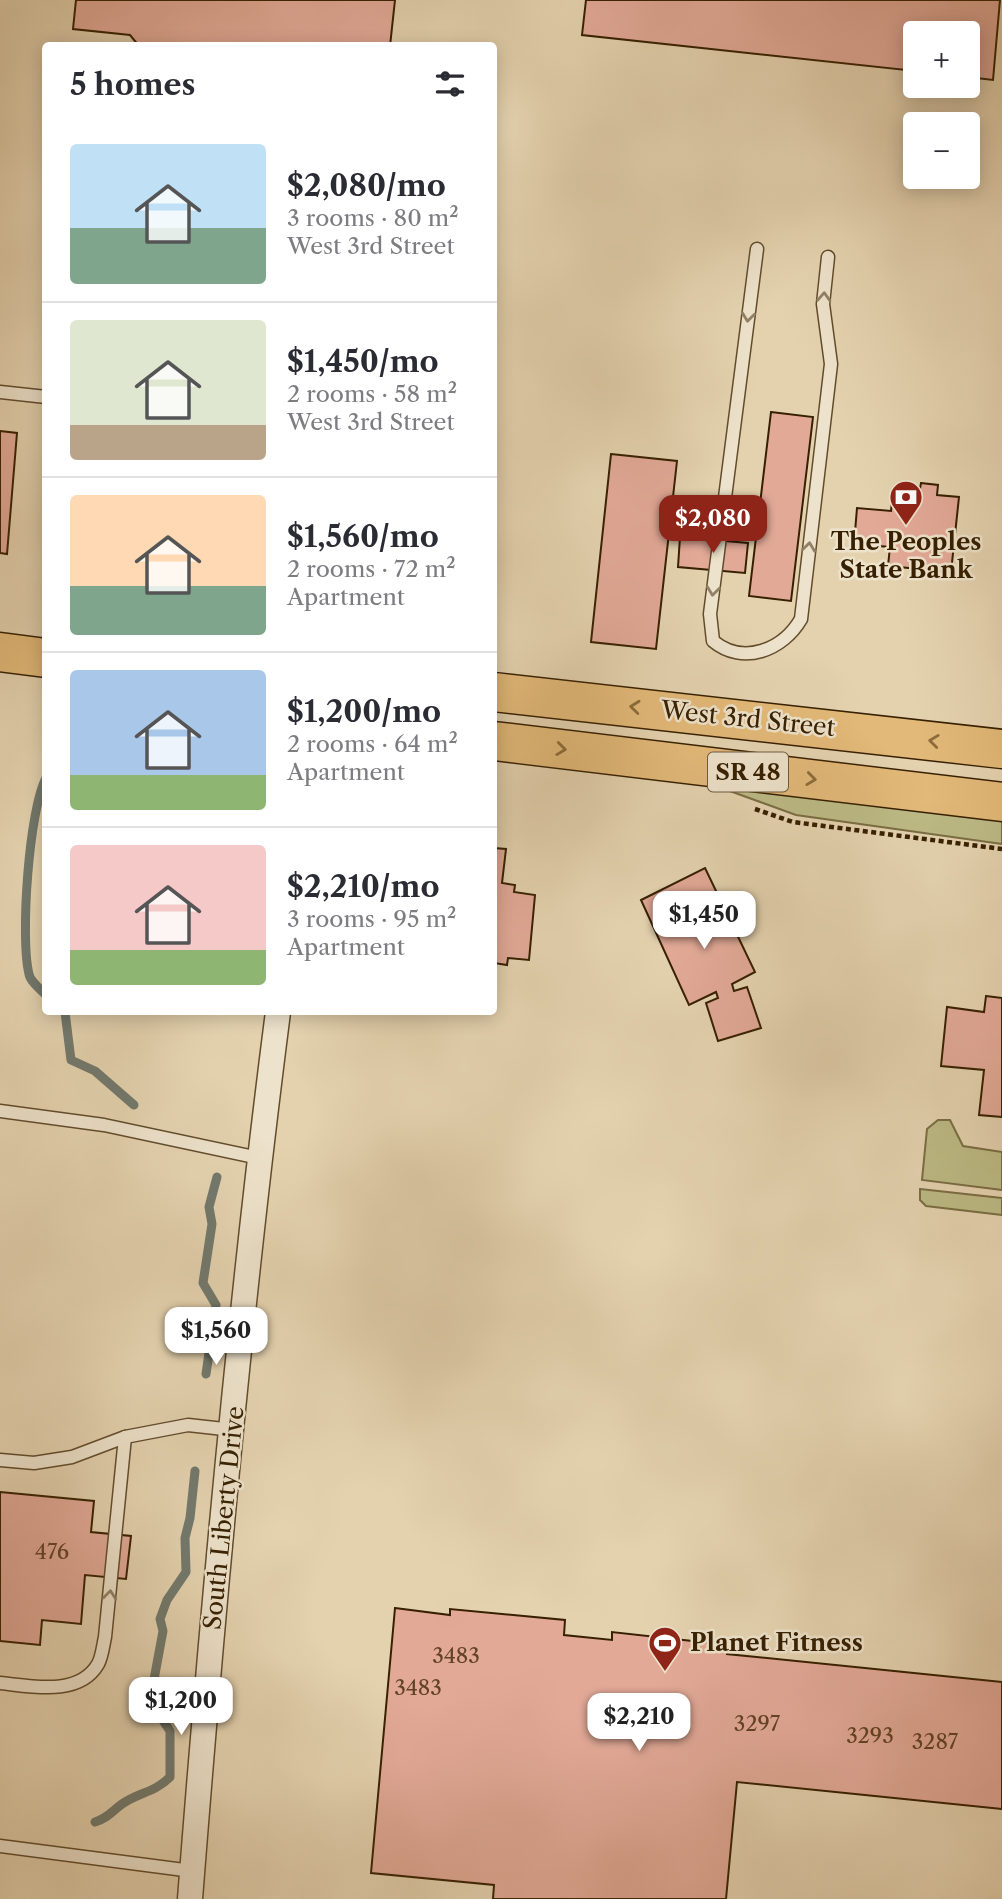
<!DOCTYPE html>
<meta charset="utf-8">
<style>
body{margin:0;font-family:"Libre Caslon Text",serif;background:#f7f7f7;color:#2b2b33;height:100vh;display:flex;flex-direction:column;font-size:26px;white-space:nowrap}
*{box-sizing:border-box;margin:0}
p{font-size:23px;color:#7c7c81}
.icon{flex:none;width:38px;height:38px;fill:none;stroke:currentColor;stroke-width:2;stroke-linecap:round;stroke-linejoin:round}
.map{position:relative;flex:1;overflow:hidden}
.panel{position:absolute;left:42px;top:42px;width:455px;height:973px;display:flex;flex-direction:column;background:#fff;border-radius:7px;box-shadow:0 4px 18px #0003}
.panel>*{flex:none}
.buttons{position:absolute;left:903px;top:21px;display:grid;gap:14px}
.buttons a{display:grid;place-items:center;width:77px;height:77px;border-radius:7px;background:#fff;box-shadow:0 4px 18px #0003;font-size:35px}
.price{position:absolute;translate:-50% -60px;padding:0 16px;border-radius:14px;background:#fff;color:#222;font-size:23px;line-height:46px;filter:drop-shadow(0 2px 4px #0008)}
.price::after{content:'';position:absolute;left:50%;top:42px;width:21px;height:16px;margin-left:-10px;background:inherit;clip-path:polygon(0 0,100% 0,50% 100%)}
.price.selected{background:#8f2418;color:#fff}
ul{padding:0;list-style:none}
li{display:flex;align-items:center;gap:21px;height:175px;padding:0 28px}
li+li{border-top:2px solid #e1e1e2}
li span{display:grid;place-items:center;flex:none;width:196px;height:140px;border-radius:7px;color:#555}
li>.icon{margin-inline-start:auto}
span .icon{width:84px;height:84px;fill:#fffc;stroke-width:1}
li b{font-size:30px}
h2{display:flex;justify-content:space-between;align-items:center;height:84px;padding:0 28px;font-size:30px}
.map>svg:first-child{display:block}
.green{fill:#bcba85;stroke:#7a6d43;stroke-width:2}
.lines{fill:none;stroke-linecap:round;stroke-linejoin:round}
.stream{stroke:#72796d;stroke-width:9}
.building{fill:#e2a997;stroke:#372001;stroke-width:2}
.lane-casing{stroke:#624c2c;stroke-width:15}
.street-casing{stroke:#624c2c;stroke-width:27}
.primary-casing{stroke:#372001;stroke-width:41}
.path{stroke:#372001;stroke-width:4.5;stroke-dasharray:5 3.5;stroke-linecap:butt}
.lane{stroke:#ede2cb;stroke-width:12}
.street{stroke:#ede2cb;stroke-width:24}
.primary{stroke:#e2b978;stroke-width:38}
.oneway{stroke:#928166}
.oneway2{stroke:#8c6c3c}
.labels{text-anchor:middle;stroke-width:5;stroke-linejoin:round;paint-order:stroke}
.number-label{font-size:21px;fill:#624226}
.shield{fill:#ede2cb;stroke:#6e5a3e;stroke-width:2}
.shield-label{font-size:23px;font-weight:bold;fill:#372001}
.poi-label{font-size:24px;font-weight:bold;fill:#372001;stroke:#ede2cb}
.street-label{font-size:24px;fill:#372001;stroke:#ede2cb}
</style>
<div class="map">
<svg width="1002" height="1899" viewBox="0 0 1002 1899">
<rect width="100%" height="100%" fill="#e4d2af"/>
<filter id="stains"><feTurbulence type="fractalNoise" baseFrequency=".00286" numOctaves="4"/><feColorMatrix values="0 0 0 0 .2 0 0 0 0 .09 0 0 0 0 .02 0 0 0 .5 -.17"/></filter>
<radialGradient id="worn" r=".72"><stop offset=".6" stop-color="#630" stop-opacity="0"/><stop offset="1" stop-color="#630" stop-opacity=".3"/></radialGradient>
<g class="green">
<path d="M705,782l297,34v28l-206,-29z"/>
<path d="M938,1120h12l13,26 39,6v38l-80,-10 5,-51z"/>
<path d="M920,1189l82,9v17l-76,-9 -6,-6z"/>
</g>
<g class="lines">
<g class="stream">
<path d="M46,778c-17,32 -26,160 -17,196 1,7 11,15 17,21"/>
<path d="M65,1012l6,48 24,11 39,34"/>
<path d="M206,1374l10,-69 -13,-22 9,-59 -3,-17 8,-30"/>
<path d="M95,1822c13,-4 16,-10 27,-18 17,-12 32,-11 48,-27v-46l-20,-30 13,-70 -3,-12 7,-19 19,-28 -1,-34 5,-20 5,-47"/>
</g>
</g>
<g class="building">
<path d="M76,0h319l-5,46h-251l-9,-11 -57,-6z"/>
<path d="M586,0h414l-7,80 -25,-3v-44h-53v38l-333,-36z"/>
<path d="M771,412l42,5 -22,184 -42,-5z"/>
<path d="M0,431l17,2 -10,121 -7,-1z"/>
<path d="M611,454l66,7 -21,188 -65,-7z"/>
<path d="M921,483l17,2 -1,10 22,2 -8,75 -63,-6 2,-19 -36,-3 3,-36 34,3 2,-19 26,2z"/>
<path d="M680,537l68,6 -3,30 -67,-6z"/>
<path d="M494,848l12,1 -4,34 13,2 -1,7 21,3 -6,65 -21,-2 -1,7 -13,-2z"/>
<path d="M705,868l50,104 -23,12 2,7 13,-4 14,41 -43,13 -12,-38 12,-5 -2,-6 -27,13 -48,-105z"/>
<path d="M986,996l16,2v119l-23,-2 5,-45 -43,-4 6,-59 37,5z"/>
<path d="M0,1492l94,9 -3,31 40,4 -5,43 -41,-4 -4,49 -39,-4 -2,25 -40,-4z"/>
<path d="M395,1608l55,7v-6l115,11 -1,15 48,5v-8l116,13 -1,9 275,28v127l-265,-27 -11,117h-233l1,-14 -123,-12z"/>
</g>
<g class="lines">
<defs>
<g id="lane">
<path d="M757,249l-47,365 3,27c30,25 70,9 88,-22l30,-255 -8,-60 5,-47"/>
<path d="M0,392l46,5"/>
<path d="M0,1111l104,14 155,33"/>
<path d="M0,1460l34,3 38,-6 53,-20 63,-12 45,5"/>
<path d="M0,1683c31,3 79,14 98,-19 4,-7 5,-18 7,-27l20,-200"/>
<path d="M0,1846l192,25"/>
</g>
<path id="street" d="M190,1899c23,-296 50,-593 88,-887"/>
<g id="primary">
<path d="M0,652l46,6"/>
<path d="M494,692l508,57"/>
<path d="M494,741l508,61"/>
</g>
</defs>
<use href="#lane" class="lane-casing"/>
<use href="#street" class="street-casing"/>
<use href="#primary" class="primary-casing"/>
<path class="path" d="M755,809l38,13 209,27"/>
<use href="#lane" class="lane"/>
<use href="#street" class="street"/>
<use href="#primary" class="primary"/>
</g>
<defs><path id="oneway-chevron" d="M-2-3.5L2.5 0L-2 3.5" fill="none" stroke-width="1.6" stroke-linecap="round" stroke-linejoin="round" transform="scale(1.75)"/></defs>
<g class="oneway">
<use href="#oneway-chevron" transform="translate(824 297) rotate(-87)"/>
<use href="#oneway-chevron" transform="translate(748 317) rotate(97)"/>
<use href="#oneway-chevron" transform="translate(809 547) rotate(-83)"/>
<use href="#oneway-chevron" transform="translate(713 591) rotate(97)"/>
<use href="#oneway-chevron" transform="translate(110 1595) rotate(-84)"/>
</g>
<g class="oneway2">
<use href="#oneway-chevron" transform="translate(635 707) rotate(-174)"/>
<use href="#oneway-chevron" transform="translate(934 741) rotate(-173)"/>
<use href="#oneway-chevron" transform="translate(561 749) rotate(7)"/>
<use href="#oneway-chevron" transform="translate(811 779) rotate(7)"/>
</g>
<defs>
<symbol id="bank-pin" viewBox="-11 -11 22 30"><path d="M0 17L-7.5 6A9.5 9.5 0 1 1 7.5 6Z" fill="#8f2418" stroke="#ede2cb"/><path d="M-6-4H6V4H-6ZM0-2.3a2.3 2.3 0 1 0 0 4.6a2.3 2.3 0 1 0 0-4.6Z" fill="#fff"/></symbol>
<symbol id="stadium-pin" viewBox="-11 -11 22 30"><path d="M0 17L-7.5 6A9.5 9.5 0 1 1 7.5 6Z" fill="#8f2418" stroke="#ede2cb"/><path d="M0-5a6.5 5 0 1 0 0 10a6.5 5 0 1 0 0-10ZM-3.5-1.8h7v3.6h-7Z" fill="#fff"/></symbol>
</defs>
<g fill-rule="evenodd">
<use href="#bank-pin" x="887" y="478" width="38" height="52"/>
<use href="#stadium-pin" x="646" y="1624" width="38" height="52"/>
</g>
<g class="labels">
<g class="number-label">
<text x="52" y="1559">476</text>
<text x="456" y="1663">3483</text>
<text x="418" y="1695">3483</text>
<text x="757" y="1731">3297</text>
<text x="870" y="1743">3293</text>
<text x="935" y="1749">3287</text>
</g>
<rect class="shield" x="708" y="752.5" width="80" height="39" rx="5"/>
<g class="shield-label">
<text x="748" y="780">SR 48</text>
</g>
<g class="poi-label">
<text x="906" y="550">The Peoples<tspan x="906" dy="28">State Bank</tspan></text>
<text x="690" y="1651" text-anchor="start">Planet Fitness</text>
</g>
<g class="street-label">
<text transform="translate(748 719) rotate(6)" y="8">West 3rd Street</text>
<text transform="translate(224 1518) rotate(-84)" y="8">South Liberty Drive</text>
</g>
</g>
<rect width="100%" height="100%" filter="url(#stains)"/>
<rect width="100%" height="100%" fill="url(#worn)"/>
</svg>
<div class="buttons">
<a>+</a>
<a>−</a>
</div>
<b class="price selected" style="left:713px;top:555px">$2,080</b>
<b class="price" style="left:704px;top:951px">$1,450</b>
<b class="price" style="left:216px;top:1367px">$1,560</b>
<b class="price" style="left:181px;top:1737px">$1,200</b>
<b class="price" style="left:639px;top:1753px">$2,210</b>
<section class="panel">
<h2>5 homes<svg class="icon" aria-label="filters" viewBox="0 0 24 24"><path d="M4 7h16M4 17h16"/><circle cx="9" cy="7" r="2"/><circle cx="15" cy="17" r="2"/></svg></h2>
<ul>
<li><span style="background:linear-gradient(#bfe0f5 60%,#7fa58c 0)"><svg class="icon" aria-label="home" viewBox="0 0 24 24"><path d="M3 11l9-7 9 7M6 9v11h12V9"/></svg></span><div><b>$2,080/mo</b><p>3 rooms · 80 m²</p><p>West 3rd Street</p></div></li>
<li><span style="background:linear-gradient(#dfe7d0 75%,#b9a48a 0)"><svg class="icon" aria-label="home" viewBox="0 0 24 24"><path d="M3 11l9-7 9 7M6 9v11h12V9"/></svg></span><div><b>$1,450/mo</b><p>2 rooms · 58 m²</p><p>West 3rd Street</p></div></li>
<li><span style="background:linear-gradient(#ffd9b3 65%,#7fa58c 0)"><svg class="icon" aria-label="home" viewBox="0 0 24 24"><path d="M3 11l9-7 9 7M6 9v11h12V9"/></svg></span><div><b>$1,560/mo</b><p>2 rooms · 72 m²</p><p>Apartment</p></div></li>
<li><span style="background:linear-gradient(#a9c7e8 75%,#8fb573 0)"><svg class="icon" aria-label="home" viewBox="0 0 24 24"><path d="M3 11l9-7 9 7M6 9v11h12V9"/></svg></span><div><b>$1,200/mo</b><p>2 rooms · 64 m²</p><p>Apartment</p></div></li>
<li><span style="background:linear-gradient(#f6c9c9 75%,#8fb573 0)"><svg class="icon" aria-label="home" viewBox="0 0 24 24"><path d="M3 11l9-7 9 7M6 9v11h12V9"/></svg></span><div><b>$2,210/mo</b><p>3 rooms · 95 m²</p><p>Apartment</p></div></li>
</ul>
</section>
</div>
